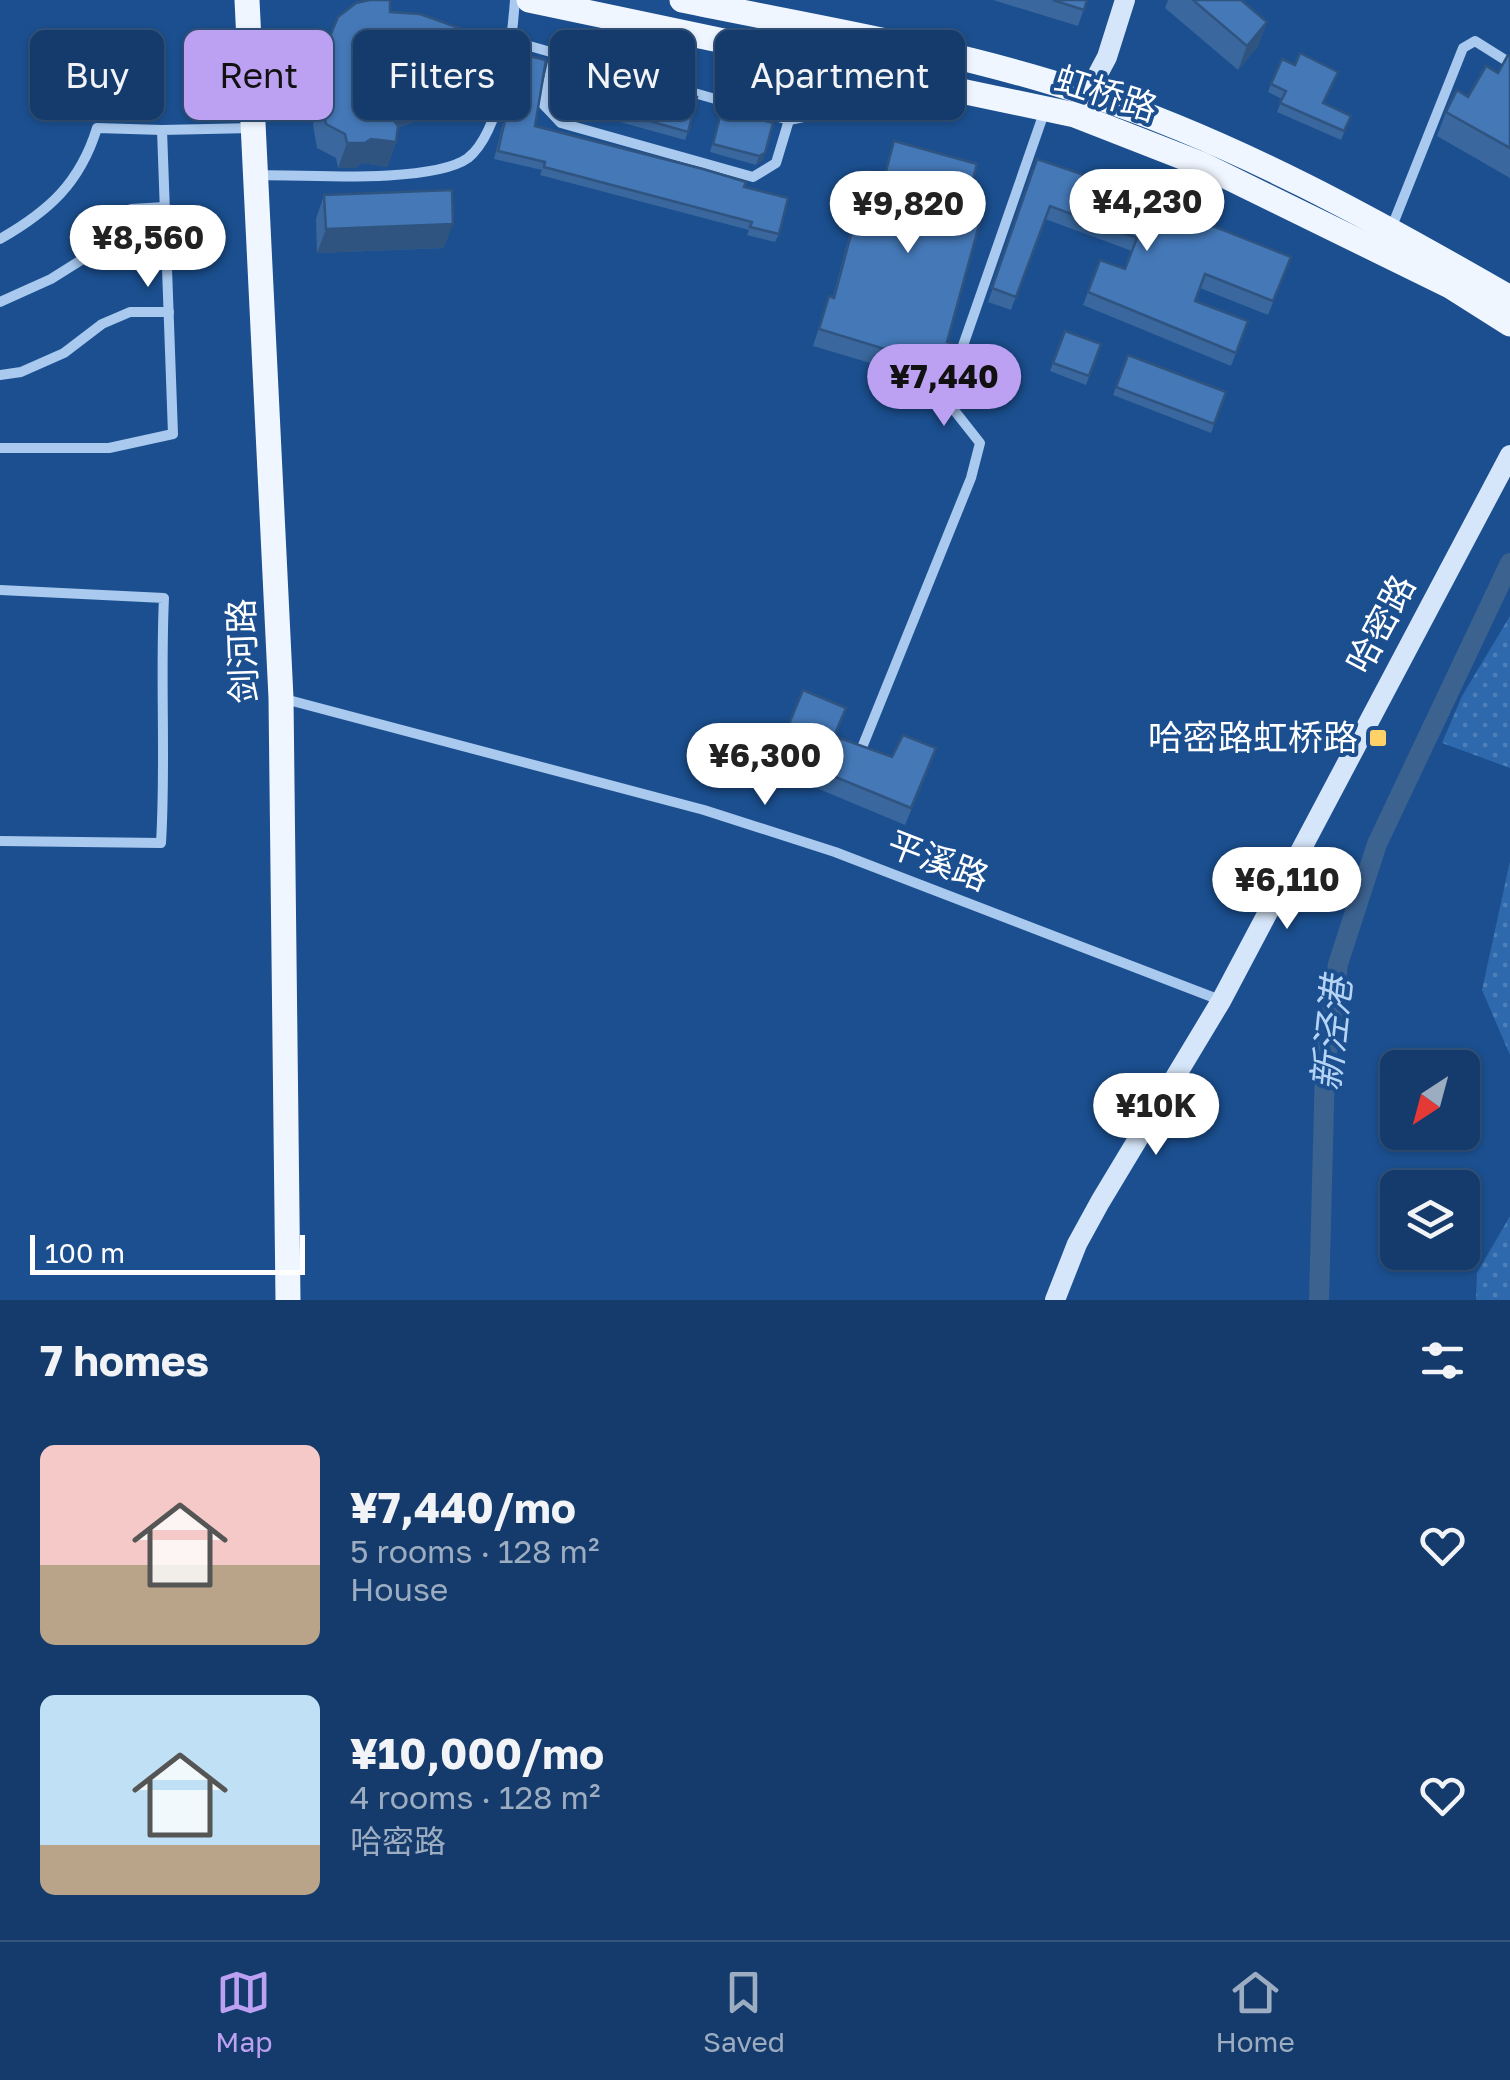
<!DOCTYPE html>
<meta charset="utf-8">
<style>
body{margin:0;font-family:"Golos Text","Noto Sans SC",sans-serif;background:#214673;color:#f1f3f6;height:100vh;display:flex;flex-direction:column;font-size:38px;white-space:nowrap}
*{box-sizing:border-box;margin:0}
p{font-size:32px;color:#9dadc1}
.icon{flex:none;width:55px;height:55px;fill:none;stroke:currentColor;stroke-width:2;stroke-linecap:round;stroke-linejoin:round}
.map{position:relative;height:1300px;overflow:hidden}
.drawer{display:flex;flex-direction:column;background:#143b6b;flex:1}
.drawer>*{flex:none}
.banner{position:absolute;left:30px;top:30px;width:1000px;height:90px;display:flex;gap:20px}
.needle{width:65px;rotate:216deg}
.fabs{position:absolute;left:1380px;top:1050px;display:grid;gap:20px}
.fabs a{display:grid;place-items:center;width:100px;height:100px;border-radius:15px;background:#143b6b;box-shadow:0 2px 8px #0004,0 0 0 2px #33557e;font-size:50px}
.scale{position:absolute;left:30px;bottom:25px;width:275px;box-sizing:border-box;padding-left:10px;border:5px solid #fff;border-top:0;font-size:28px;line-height:35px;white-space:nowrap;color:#fff;-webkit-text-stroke:8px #1b4f8f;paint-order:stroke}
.price{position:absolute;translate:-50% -85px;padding:0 22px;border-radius:35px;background:#fff;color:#222;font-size:32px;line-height:65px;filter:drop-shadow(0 2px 5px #0008)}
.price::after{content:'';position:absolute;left:50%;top:60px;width:30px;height:22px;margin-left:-15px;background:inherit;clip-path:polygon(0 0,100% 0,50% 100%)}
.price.on{background:#bca0f2;color:#111}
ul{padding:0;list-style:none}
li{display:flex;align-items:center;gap:30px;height:250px;padding:0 40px}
li span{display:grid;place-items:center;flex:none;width:280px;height:200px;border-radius:15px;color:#555}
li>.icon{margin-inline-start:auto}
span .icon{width:120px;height:120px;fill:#fffc;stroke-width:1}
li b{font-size:42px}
h2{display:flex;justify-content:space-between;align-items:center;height:120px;padding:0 40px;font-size:42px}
.pill{padding:0 35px;border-radius:15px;background:#143b6b;box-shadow:0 2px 8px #0004,0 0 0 2px #33557e;font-size:35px;line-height:90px}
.pill.on{background:#bca0f2;color:#111}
.tab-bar{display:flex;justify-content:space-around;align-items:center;height:140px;border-top:2px solid #33557e;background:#143b6b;font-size:28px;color:#9dadc1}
.tab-bar a{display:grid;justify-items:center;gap:5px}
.tab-bar .on{color:#bca0f2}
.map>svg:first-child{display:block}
.green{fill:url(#green-dots)}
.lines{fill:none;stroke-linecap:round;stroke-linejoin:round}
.canal{stroke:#3c6290;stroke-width:20}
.street{stroke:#a9c9ee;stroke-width:10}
.secondary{stroke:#d6e6fa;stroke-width:20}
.primary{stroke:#f0f6ff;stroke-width:25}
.wall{fill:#3a679d}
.shaded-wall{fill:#305480}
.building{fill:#4478b7;stroke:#305480;stroke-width:2.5}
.poi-dot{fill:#ffd166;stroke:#1b4f8f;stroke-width:4}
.labels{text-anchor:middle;stroke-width:8;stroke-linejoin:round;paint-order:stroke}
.street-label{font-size:35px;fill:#fff;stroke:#1b4f8f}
.poi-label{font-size:35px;fill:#fff;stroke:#1b4f8f;text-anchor:end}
.water-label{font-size:38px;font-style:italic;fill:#b5d3f5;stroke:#1b4f8f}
</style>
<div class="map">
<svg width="1510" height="1300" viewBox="0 0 1510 1300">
<defs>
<pattern id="green-dots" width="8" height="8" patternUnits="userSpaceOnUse" patternTransform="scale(2.5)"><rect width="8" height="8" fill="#2e69ad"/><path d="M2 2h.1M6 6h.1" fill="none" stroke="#4d80b9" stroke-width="1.8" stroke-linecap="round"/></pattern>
</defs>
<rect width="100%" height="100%" fill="#1b4f8f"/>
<g class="green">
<path d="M1510,616v152l-68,-25 20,-47z"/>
<path d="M1510,861v194l-28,-65z"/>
<path d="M1510,1216v84h-34l1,-27z"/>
</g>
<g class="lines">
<path class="canal" d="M1319,1300l6,-233 13,-103 39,-120 133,-281"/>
<g class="street">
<path d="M512,41l277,79c38,-7 53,-12 69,-48"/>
<path d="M555,54l-12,50 18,19 192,54 23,-14 13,-43"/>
<path d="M256,175c47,0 176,9 212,-17 34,-27 44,-117 47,-158"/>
<path d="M1391,229l72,-181 12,-7 35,22"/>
<path d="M0,239c49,-28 80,-56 97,-111l65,2"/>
<path d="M0,302l51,-23 35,-22 45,-48 34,-2"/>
<path d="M0,375l21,-3 43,-19 38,-29 28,-12h39"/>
<path d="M0,448h109l64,-14 -11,-304 91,-2"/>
<path d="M0,590l164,8c-4,82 2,163 -3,245l-161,-2"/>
<path d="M281,698l423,112 131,42 385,148"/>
<path d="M859,755l112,-277 9,-35 -26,-33 -4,-27 95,-273"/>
</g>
<g class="secondary">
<path d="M1082,104l25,-47 18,-57"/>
<path d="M1055,1300l22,-56 23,-42 121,-201 289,-546"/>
</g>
<g class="primary">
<path d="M247,0l34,698 7,602"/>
<path d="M529,0l546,115 128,50 247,121 60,38"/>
<path d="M682,0c135,28 275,50 406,94 148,49 287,126 422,204"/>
</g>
</g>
<g class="wall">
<path d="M993,0h94l-9,26z"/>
<path d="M1168,0h73l26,22 -9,24 -20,24 -73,-62z"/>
<path d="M390,12l94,85 -9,24 -56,-17 -7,19 -14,5 -2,14 -9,25 -25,-4 -6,5h-18l-2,-10 -19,-10 -4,-23 10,-49 -4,-11 9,-24z"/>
<path d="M520,54l15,72 209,61 35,47 -4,8 -28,-7 2,-5 -209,-55 2,-5 -48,-11z"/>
<path d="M1510,56v122l-73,-42 9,-24 22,-15 30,-24z"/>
<path d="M563,64l125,68 -3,8 -130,-36 -2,-3z"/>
<path d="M1335,80l-11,23 27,13 -10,24 -64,-28 5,-13 -14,-7 3,-8z"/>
<path d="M722,109l51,14 -11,38 -6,4 -46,-13z"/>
<path d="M894,141l73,61 -20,140v26l-6,16 -128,-38 16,-50 4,1 29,-110 6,-16 16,4z"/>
<path d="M1037,159l102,38 152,60 -23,58 -68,-27 -5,13 53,20 -17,45 -148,-61 17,-45 25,9 7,-18 -87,-32 -34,91 -23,-8z"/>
<path d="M324,195l120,53 -127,5 -1,-34z"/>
<path d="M1065,331l36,13 -15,41 -36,-14z"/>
<path d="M1128,355l98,37 -15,41 -98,-38z"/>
<path d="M846,708l-11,29 57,20 38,8 -25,60 -134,-56 6,-16z"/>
</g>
<g class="shaded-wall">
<path d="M1267,22l-9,24 -20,24 9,-24z"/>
<path d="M421,99l-9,24 -34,12 8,-25z"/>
<path d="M371,139l25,3 -9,25 -25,-4 -6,5h-18l9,-25z"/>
<path d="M765,153l-3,8 -6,4 3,-9z"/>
<path d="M453,224l-9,24 -127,5 9,-24z"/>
</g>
<g class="building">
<path d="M370,0h20v12l30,2 70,25 8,13 -14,45 -72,-23 9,25 -35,11 12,16 -2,16 -25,-3 -6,4h-18l-2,-9 -19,-10 -4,-23 10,-49 -4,-11 10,-24 18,-14z"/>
<path d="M1053,0h34l-3,10z"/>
<path d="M1193,0h48l26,22 -20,24z"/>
<path d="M1300,53l38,19 -15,31 28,13 -7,15 -64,-28 6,-12 -15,-7 11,-25 13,6z"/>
<path d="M520,54l26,6 -11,66 168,43 43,13 -2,5 44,11 -9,36 -29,-7 2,-5 -208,-55 1,-5 -47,-11z"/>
<path d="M1508,55l2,1v92l-64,-36 11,-22 11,7 18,-31 12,7z"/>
<path d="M574,63l123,34 -9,35 -130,-37 -2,-2 7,-29 10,2z"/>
<path d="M722,109l51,14 -8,30 -6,3 -46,-12z"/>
<path d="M894,141l83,23 -10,38 17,5 -37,135 7,2 -7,24 -128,-39 10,-33 5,2 34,-127 17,4z"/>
<path d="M1037,159l103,35 -1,3 152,60 -18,44 -68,-27 -10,27 53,20 -12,32 -148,-61 12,-32 25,9 12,-31 -87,-32 -34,91 -24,-9z"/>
<path d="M452,190l1,34 -127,5 -2,-34z"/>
<path d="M1065,331l36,13 -12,32 -36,-13z"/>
<path d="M1128,355l98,37 -12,32 -98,-37z"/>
<path d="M803,690l43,18 -12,28 58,21 11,-22 33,13 -25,60 -134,-55z"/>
</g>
<rect class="poi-dot" x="1368" y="728" width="20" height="20" rx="5"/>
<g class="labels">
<g class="street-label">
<text transform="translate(1106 94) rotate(18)" y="12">虹桥路</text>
<text transform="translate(1381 624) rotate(-62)" y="12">哈密路</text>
<text transform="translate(243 651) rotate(-92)" y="12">剑河路</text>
<text transform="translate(938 861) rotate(21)" y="12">平溪路</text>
</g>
<g class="poi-label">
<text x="1358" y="750">哈密路虹桥路</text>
</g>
<g class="water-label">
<text transform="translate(1332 1034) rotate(-84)" y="13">新泾港</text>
</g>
</g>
</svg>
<div class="fabs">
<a><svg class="needle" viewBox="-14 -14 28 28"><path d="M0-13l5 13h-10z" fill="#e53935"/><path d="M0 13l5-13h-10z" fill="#9dadc1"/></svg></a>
<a><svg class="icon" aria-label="layers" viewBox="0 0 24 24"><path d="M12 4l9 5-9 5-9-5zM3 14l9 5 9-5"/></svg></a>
</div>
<div class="scale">100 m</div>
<b class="price" style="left:1147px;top:254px">¥4,230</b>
<b class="price" style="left:908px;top:256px">¥9,820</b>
<b class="price" style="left:148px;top:290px">¥8,560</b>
<b class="price on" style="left:944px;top:429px">¥7,440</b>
<b class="price" style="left:765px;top:808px">¥6,300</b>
<b class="price" style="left:1287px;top:932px">¥6,110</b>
<b class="price" style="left:1156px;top:1158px">¥10K</b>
<div class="banner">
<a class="pill">Buy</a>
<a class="pill on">Rent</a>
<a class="pill">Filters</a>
<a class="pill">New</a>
<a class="pill">Apartment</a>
</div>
</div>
<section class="drawer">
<h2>7 homes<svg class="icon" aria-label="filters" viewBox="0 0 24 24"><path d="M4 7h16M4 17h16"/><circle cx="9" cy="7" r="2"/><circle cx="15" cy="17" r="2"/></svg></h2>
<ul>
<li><span style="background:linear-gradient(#f6c9c9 60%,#b9a48a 0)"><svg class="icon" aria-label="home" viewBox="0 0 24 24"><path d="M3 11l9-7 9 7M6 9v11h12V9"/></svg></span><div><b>¥7,440/mo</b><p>5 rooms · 128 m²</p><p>House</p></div><svg class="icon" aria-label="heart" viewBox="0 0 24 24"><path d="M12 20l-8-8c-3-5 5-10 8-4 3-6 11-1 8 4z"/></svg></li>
<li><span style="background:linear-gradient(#bfe0f5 75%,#b9a48a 0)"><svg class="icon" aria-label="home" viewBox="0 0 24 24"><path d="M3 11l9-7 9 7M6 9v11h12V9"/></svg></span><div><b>¥10,000/mo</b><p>4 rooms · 128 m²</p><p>哈密路</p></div><svg class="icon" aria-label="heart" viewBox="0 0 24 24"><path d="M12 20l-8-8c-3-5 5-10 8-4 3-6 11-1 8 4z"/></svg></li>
</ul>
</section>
<nav class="tab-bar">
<a class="on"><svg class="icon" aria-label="map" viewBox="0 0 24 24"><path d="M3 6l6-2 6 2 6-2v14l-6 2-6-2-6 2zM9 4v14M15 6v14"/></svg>Map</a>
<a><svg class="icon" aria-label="saved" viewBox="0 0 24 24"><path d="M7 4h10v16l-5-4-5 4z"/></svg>Saved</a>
<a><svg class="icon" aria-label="home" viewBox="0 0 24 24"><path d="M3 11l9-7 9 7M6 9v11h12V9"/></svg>Home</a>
</nav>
